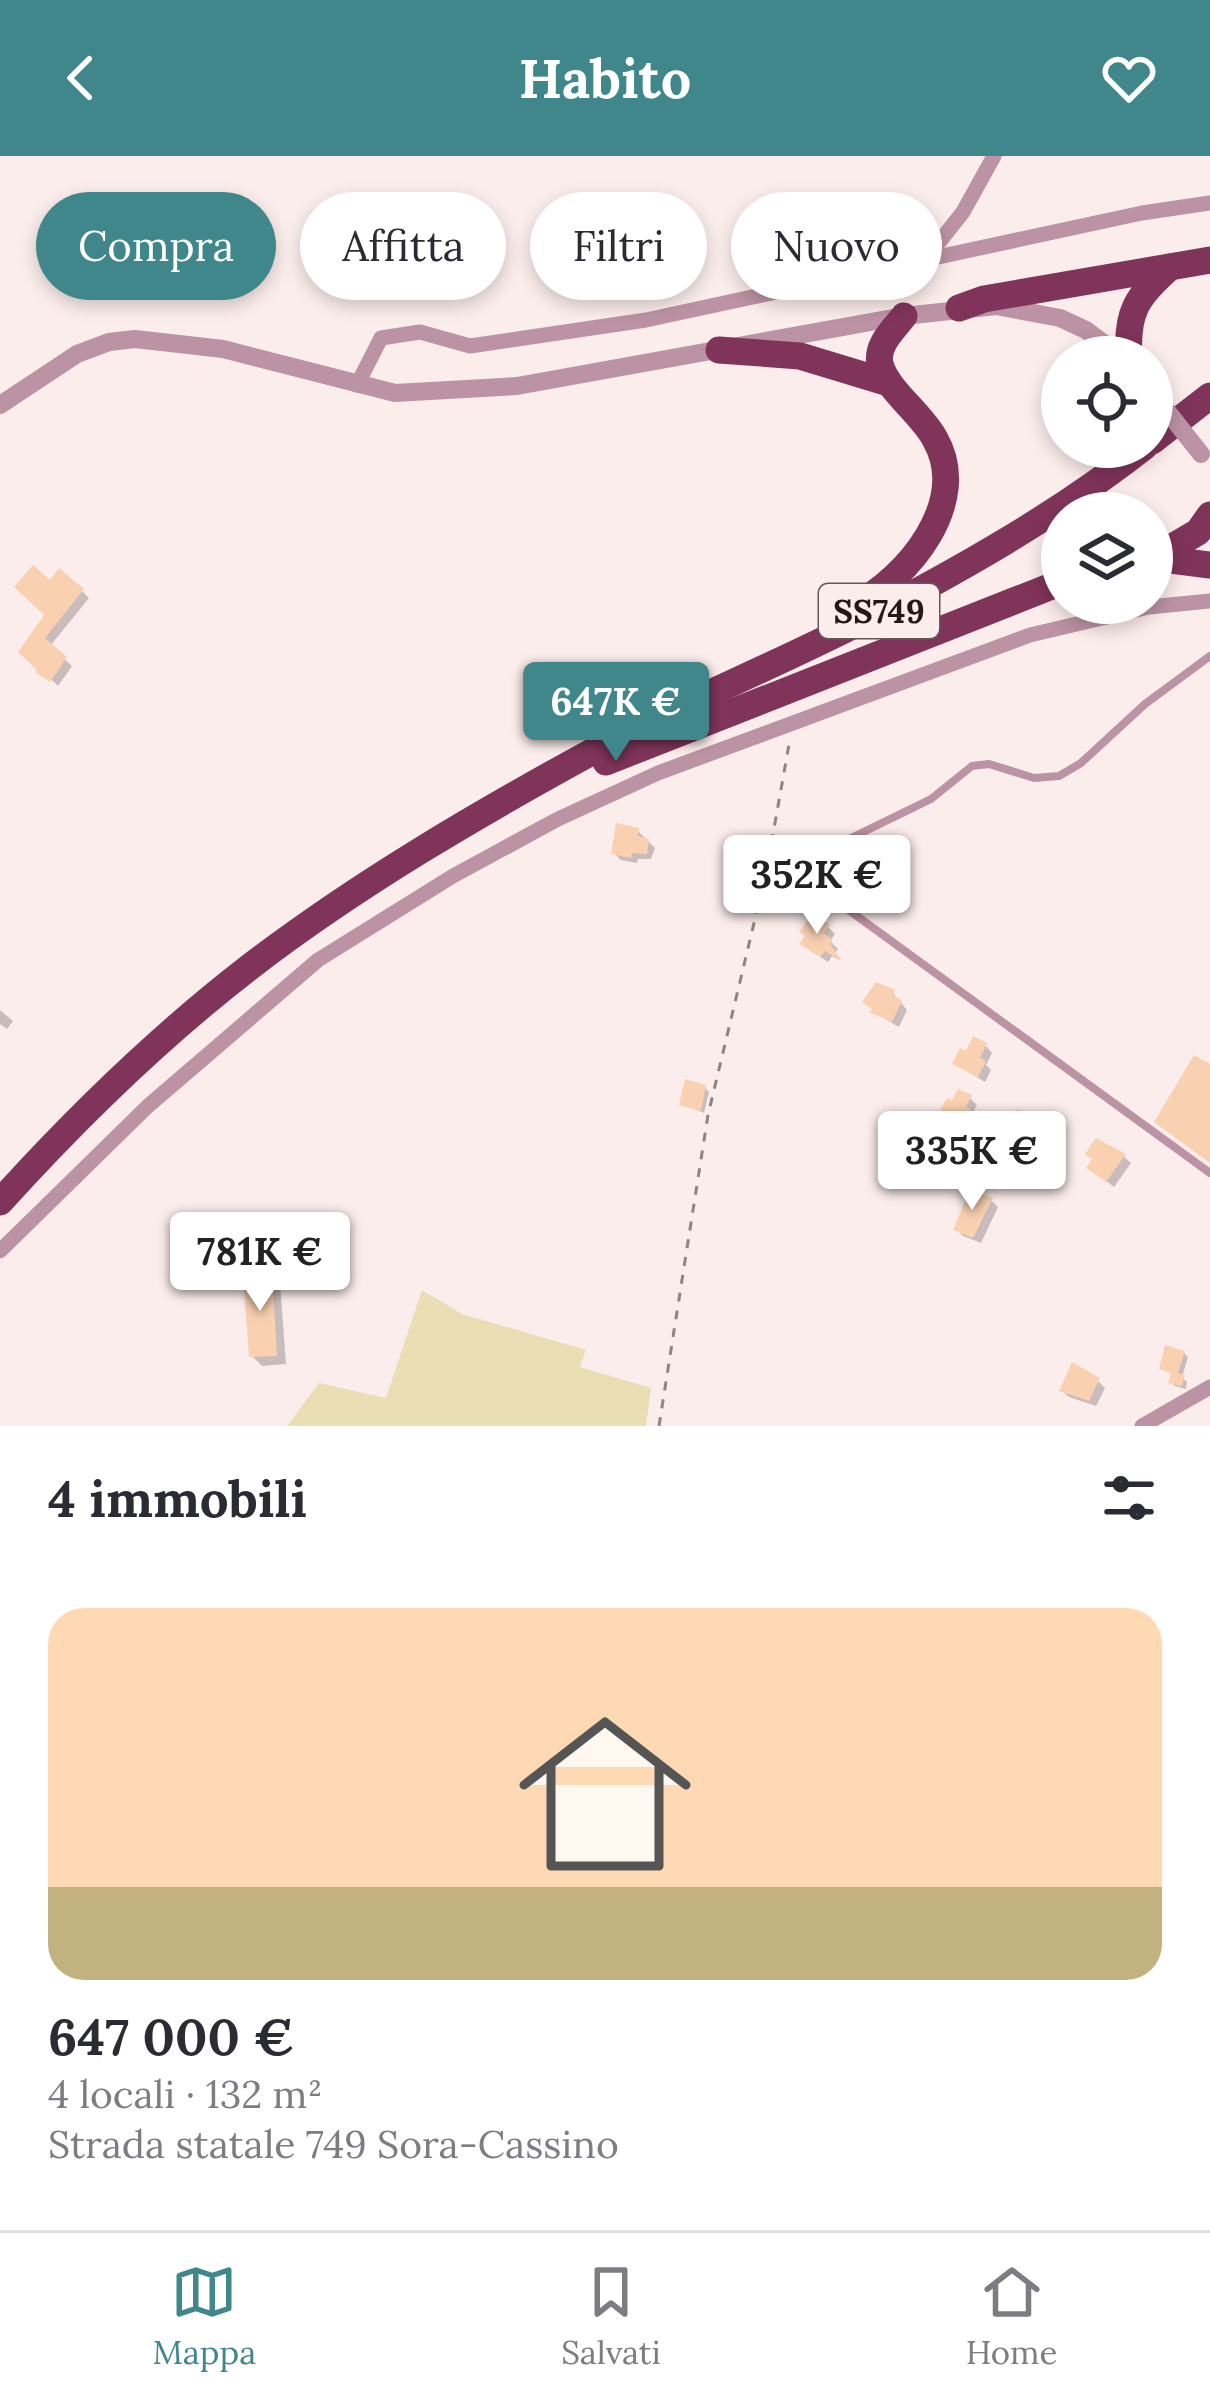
<!DOCTYPE html>
<html lang="it">
<meta charset="utf-8">
<style>
body{margin:0;font-family:Lora,serif;background:#f7f7f7;color:#2b2b33;height:100vh;display:flex;flex-direction:column;font-size:45px;white-space:nowrap}
*{box-sizing:border-box;margin:0}
p{font-size:39px;color:#7c7c81}
.icon{flex:none;width:66px;height:66px;fill:none;stroke:currentColor;stroke-width:2;stroke-linecap:round;stroke-linejoin:round}
.map{position:relative;height:1270px;overflow:hidden}
.side{display:flex;flex-direction:column;background:#fff;flex:1}
.side>*{flex:none}
.top-card{position:absolute;left:36px;top:36px;width:1140px;height:108px;display:flex;gap:24px}
.controls{position:absolute;left:1041px;top:180px;display:grid;gap:24px}
.controls a{display:grid;place-items:center;width:132px;height:132px;border-radius:50%;background:#fff;box-shadow:0 6px 18px #0003;font-size:60px}
.price{position:absolute;translate:-50% -102px;padding:0 27px;border-radius:12px;background:#fff;color:#222;font-size:39px;line-height:78px;filter:drop-shadow(0 3px 6px #0008)}
.price::after{content:'';position:absolute;left:50%;top:72px;width:36px;height:27px;margin-left:-18px;background:inherit;clip-path:polygon(0 0,100% 0,50% 100%)}
.price.active{background:#3f878a;color:#fff}
ul{padding:0;list-style:none}
li{display:grid;align-content:center;gap:24px;height:636px;padding:0 48px}
li span{display:grid;place-items:center;height:372px;border-radius:36px;color:#555}
li>.icon{margin-inline-start:auto}
span .icon{width:216px;height:216px;fill:#fffc;stroke-width:1}
li b{font-size:51px}
h2{display:flex;justify-content:space-between;align-items:center;height:144px;padding:0 48px;font-size:51px}
.pill{padding:0 42px;border-radius:54px;background:#fff;box-shadow:0 6px 18px #0003;font-size:42px;line-height:108px}
.pill.active{background:#3f878a;color:#fff}
header{display:flex;justify-content:space-between;align-items:center;height:156px;padding:0 48px;background:#3f878a;color:#fff;font-size:54px;font-weight:800}
.dock{display:flex;justify-content:space-around;align-items:center;height:168px;border-top:3px solid #e1e1e2;background:#fff;font-size:33px;color:#7c7c81}
.dock a{display:grid;justify-items:center;gap:6px}
.dock .active{color:#3f878a}
.map>svg:first-child{display:block}
.green{fill:#eadfb4}
.shadow{fill:#0003}
.building{fill:#f9d1b1}
.lines{fill:none;stroke-linecap:round;stroke-linejoin:round}
.path{stroke:#908382;stroke-width:3;stroke-dasharray:9 9;stroke-linecap:butt}
.service{stroke:#bc93a4;stroke-width:8}
.minor{stroke:#bc93a4;stroke-width:15}
.tertiary{stroke:#bc93a4;stroke-width:18}
.trunk{stroke:#80345a;stroke-width:27}
.tertiary-bridge{stroke:#bc93a4;stroke-width:18}
.labels{text-anchor:middle;stroke-width:12;stroke-linejoin:round;paint-order:stroke}
.shield{fill:#fbedeb;stroke:#655957;stroke-width:3}
.shield-label{font-size:33px;font-weight:bold;fill:#251918}
</style>
<header><svg class="icon" aria-label="back" viewBox="0 0 24 24"><path d="M15 5l-7 7 7 7"/></svg>Habito<svg class="icon" aria-label="heart" viewBox="0 0 24 24"><path d="M12 20l-8-8c-3-5 5-10 8-4 3-6 11-1 8 4z"/></svg></header>
<div class="map">
<svg width="1210" height="1270" viewBox="0 0 1210 1270">
<rect width="100%" height="100%" fill="#fbedeb"/>
<path class="green" d="M422,1134l40,24 124,36 -6,17 71,21 -5,38h-359l32,-43 67,15z"/>
<g class="shadow">
<path d="M50,428l32,7 7,7 -39,48 22,20 -14,20 -36,-34 26,-37z"/>
<path d="M638,675l17,17 -4,11h-13l-1,4 -16,-3 -7,-7z"/>
<path d="M828,771l7,7 -5,7 8,8 -3,4 5,7 -8,-4 -4,6 -18,-12 -2,-13z"/>
<path d="M877,829l16,8 14,17 -8,17 -26,-15z"/>
<path d="M0,854l13,11 -6,8 -7,-5z"/>
<path d="M986,890l6,7 -6,12 5,5 -6,12 -30,-18z"/>
<path d="M705,932l4,4 -5,21 -22,-9z"/>
<path d="M970,942l7,7 -5,9 4,4 -15,19 -17,-12 5,-10z"/>
<path d="M1039,967l7,6 -14,28 -22,-14z"/>
<path d="M1116,994l15,13 -17,24 -17,-13z"/>
<path d="M991,1044l7,7 -17,36 -18,-7 -7,-7z"/>
<path d="M271,1118l9,9 6,81 -24,2 -10,-10z"/>
<path d="M1184,1197l4,4 -6,20 5,5 -1,7 -11,-3 -4,-4 3,-7 -12,-7z"/>
<path d="M1098,1225l7,7 -9,18 -27,-9 -7,-6z"/>
</g>
<g class="building">
<path d="M33,409l17,15 9,-12 25,21 -39,49 22,19 -17,25 -15,-10 2,-2 -19,-18 26,-37 -30,-28z"/>
<path d="M616,667l23,5 -1,8 11,3 -2,15 -15,-1 -1,5 -20,-4z"/>
<path d="M813,757l17,12 -6,8 9,7 -3,4 12,17 -17,-10 -5,6 -21,-13 6,-8 -6,-4z"/>
<path d="M876,826l19,8 -3,4 10,7 -10,21 -23,-10 3,-3 -10,-7z"/>
<path d="M973,880l14,7 -7,15 6,3 -8,16 -26,-13 8,-16 6,3z"/>
<path d="M1194,899l16,9v99l-56,-41z"/>
<path d="M685,923l21,6 -5,26 -22,-6z"/>
<path d="M958,933l14,6 -6,12 5,2 -18,23 -13,-6 6,-12 -6,-3 7,-13 5,2z"/>
<path d="M1017,953l24,11 -16,32 -18,-9 6,-12 -6,-3z"/>
<path d="M1096,982l30,16 -20,28 -20,-14 6,-9 -7,-5z"/>
<path d="M970,1033l23,9 -20,40 -20,-8z"/>
<path d="M272,1115l5,85 -28,1 -6,-85z"/>
<path d="M1165,1189l20,6 -7,22 7,2 -3,11 -14,-3 3,-10 -12,-4z"/>
<path d="M1072,1206l28,16 -11,23 -30,-10z"/>
</g>
<g class="lines">
<path class="path" d="M659,1270l49,-311 58,-242 24,-134"/>
<path class="service" d="M1210,500l-65,48 -64,59 -22,13 -25,2 -45,-14 -17,2 -41,33 -86,42 -40,28 12,18 393,286"/>
<g class="minor">
<path d="M925,104l38,-48 31,-56"/>
<path d="M357,229l24,-47 39,-6 50,14 176,-26 496,-107 68,-10"/>
<path d="M0,1095l148,-145 170,-146 135,-84 105,-57 100,-46 372,-138 119,-28 61,-6"/>
<path d="M1142,1270l68,-39"/>
</g>
<path class="tertiary" d="M0,249l77,-51 32,-12 26,-3 88,10 172,44 122,-7 387,-70 92,-10 64,12 26,12 36,27"/>
<g class="trunk">
<path d="M959,152l25,-9 226,-39"/>
<path d="M719,194l81,6 89,27"/>
<path d="M1129,201c-3,-45 8,-61 41,-90"/>
<path d="M1152,285l58,-45"/>
<path d="M1155,402l55,7"/>
<path d="M1152,403l46,-27 12,-17"/>
<path d="M854,450c54,-28 117,-104 81,-167 -13,-25 -49,-50 -55,-75 -4,-19 13,-34 24,-48"/>
<path d="M606,606l456,-180"/>
<path d="M0,1046c77,-85 160,-166 251,-236 107,-82 227,-152 346,-217 85,-46 175,-82 261,-126 100,-52 198,-107 286,-176"/>
</g>
<path class="tertiary-bridge" d="M1152,236l49,62"/>
</g>
<g class="labels">
<rect class="shield" x="819" y="428" width="120" height="54" rx="9"/>
<g class="shield-label">
<text x="879" y="467">SS749</text>
</g>
</g>
</svg>
<div class="controls">
<a><svg class="icon" aria-label="locate" viewBox="0 0 24 24"><circle cx="12" cy="12" r="6"/><path d="M12 2v4M12 18v4M2 12h4M18 12h4"/></svg></a>
<a><svg class="icon" aria-label="layers" viewBox="0 0 24 24"><path d="M12 4l9 5-9 5-9-5zM3 14l9 5 9-5"/></svg></a>
</div>
<b class="price active" style="left:616px;top:608px">647K €</b>
<b class="price" style="left:817px;top:781px">352K €</b>
<b class="price" style="left:972px;top:1057px">335K €</b>
<b class="price" style="left:260px;top:1158px">781K €</b>
<div class="top-card">
<a class="pill active">Compra</a>
<a class="pill">Affitta</a>
<a class="pill">Filtri</a>
<a class="pill">Nuovo</a>
</div>
</div>
<section class="side">
<h2>4 immobili<svg class="icon" aria-label="filters" viewBox="0 0 24 24"><path d="M4 7h16M4 17h16"/><circle cx="9" cy="7" r="2"/><circle cx="15" cy="17" r="2"/></svg></h2>
<ul>
<li><span style="background:linear-gradient(#ffd9b3 75%,#c2b280 0)"><svg class="icon" aria-label="home" viewBox="0 0 24 24"><path d="M3 11l9-7 9 7M6 9v11h12V9"/></svg></span><div><b>647 000 €</b><p>4 locali · 132 m²</p><p>Strada statale 749 Sora-Cassino</p></div></li>
</ul>
</section>
<nav class="dock">
<a class="active"><svg class="icon" aria-label="map" viewBox="0 0 24 24"><path d="M3 6l6-2 6 2 6-2v14l-6 2-6-2-6 2zM9 4v14M15 6v14"/></svg>Mappa</a>
<a><svg class="icon" aria-label="saved" viewBox="0 0 24 24"><path d="M7 4h10v16l-5-4-5 4z"/></svg>Salvati</a>
<a><svg class="icon" aria-label="home" viewBox="0 0 24 24"><path d="M3 11l9-7 9 7M6 9v11h12V9"/></svg>Home</a>
</nav>
